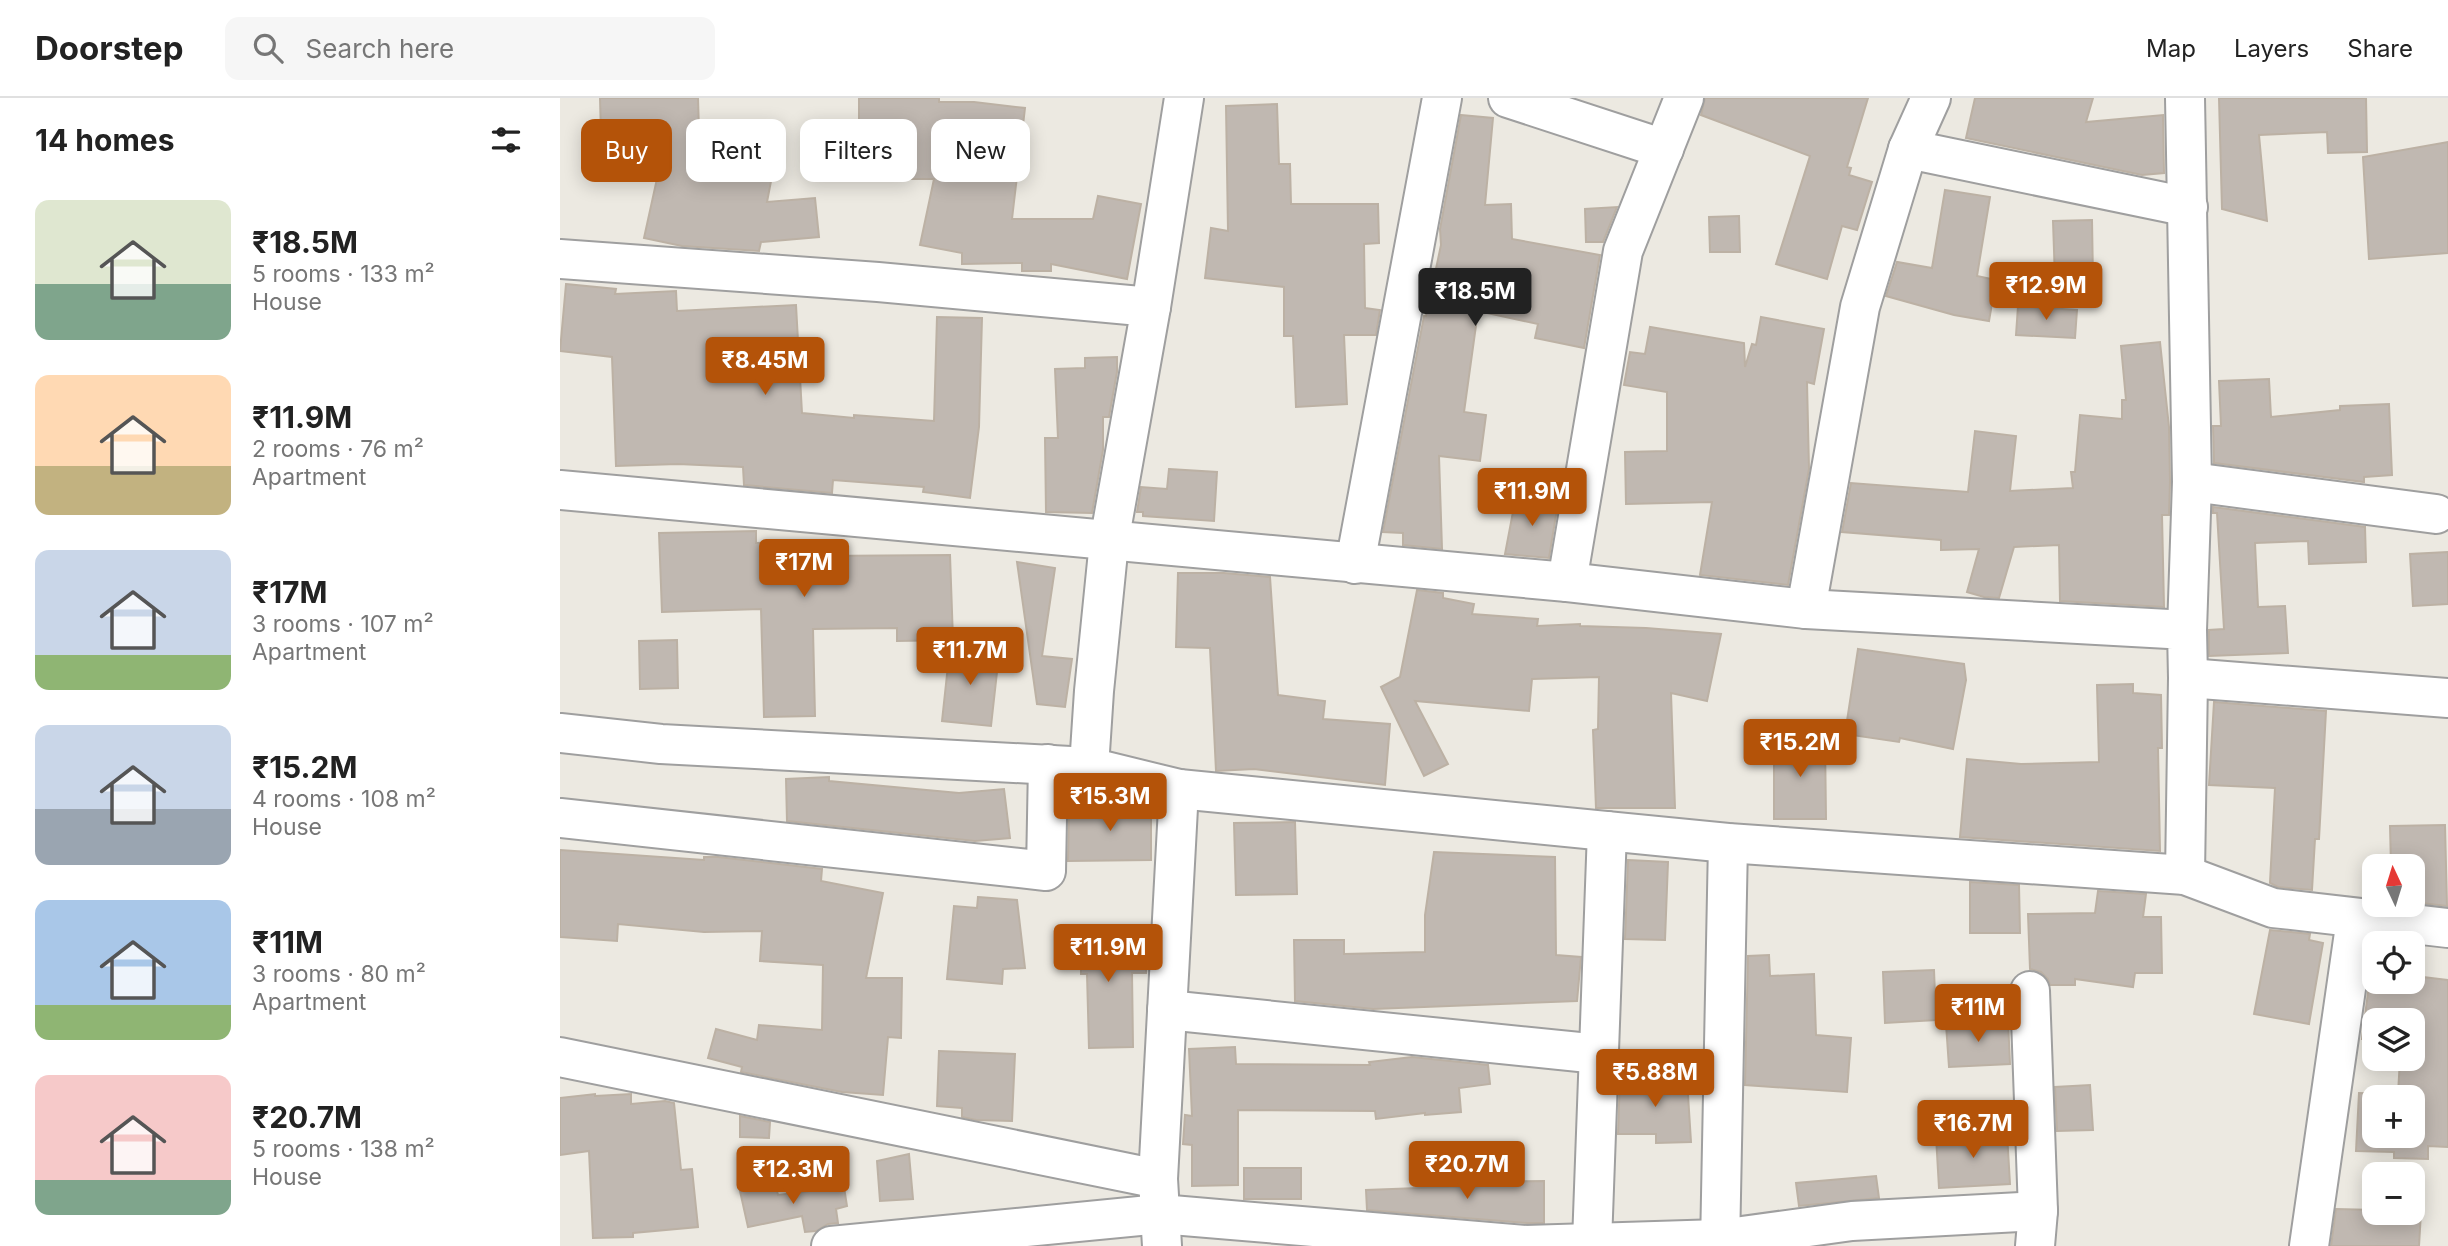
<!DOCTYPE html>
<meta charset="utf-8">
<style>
body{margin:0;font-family:Inter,sans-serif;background:#f6f6f6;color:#222;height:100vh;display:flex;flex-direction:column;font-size:26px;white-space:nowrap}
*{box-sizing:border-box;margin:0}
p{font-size:23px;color:#767676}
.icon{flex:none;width:38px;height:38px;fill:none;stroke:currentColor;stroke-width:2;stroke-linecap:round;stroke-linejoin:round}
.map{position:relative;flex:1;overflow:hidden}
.sheet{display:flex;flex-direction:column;background:#fff;width:560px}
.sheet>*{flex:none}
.guide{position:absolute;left:21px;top:21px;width:665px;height:63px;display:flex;gap:14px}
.needle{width:46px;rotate:356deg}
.controls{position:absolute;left:1802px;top:756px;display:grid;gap:14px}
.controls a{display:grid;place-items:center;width:63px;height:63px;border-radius:14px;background:#fff;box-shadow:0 4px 18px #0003;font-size:35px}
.price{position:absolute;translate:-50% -60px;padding:0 16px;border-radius:7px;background:#b45309;color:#fff;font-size:23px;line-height:46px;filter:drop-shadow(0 2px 4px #0008)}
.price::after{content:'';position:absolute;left:50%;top:42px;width:21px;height:16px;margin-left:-10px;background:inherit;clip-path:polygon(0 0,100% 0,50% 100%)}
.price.selected{background:#222;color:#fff}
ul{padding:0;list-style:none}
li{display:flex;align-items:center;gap:21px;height:175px;padding:0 35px}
li span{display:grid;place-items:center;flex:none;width:196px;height:140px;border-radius:14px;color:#555}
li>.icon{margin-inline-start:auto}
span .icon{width:84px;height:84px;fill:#fffc;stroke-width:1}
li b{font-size:30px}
h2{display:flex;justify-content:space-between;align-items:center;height:84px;padding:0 35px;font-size:30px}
.chip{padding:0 24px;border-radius:14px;background:#fff;box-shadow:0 4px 18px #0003;font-size:24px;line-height:63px}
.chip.selected{background:#b45309;color:#fff}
header{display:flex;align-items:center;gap:42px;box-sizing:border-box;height:98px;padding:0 35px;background:#fff;border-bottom:2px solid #e0e0e0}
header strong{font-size:33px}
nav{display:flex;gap:38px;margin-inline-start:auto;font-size:24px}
.search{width:490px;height:63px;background:#f6f6f6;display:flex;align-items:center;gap:18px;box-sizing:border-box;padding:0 24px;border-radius:14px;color:#767676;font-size:26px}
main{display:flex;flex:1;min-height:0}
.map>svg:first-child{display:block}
.building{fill:#c0b8b1;stroke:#bcb1a4;stroke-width:2;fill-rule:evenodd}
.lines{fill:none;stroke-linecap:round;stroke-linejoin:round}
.street-casing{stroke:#9f9f9f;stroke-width:42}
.street{stroke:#fff;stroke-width:38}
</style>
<header>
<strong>Doorstep</strong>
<div class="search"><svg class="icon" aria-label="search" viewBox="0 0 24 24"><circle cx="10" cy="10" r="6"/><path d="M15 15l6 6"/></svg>Search here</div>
<nav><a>Map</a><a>Layers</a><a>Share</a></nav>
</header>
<main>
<section class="sheet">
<h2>14 homes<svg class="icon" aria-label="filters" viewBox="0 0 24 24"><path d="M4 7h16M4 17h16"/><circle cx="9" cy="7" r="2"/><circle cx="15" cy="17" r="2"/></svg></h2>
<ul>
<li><span style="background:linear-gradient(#dfe7d0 60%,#7fa58c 0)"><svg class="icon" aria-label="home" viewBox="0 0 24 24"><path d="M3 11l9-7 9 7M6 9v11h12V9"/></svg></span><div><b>₹18.5M</b><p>5 rooms · 133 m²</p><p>House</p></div></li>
<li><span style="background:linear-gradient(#ffd9b3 65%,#c2b280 0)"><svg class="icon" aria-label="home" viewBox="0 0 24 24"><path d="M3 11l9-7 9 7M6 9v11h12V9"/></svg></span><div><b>₹11.9M</b><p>2 rooms · 76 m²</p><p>Apartment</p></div></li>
<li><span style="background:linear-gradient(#c9d6e8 75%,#8fb573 0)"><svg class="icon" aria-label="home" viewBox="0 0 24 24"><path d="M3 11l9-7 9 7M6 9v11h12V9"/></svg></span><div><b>₹17M</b><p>3 rooms · 107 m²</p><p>Apartment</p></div></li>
<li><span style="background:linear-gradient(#c9d6e8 60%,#9aa5b1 0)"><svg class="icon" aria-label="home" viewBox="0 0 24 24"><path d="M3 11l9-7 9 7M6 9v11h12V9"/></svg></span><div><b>₹15.2M</b><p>4 rooms · 108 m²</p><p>House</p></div></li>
<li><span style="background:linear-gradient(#a9c7e8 75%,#8fb573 0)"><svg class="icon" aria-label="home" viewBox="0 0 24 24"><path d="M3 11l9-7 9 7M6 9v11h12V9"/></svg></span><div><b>₹11M</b><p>3 rooms · 80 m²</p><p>Apartment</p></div></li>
<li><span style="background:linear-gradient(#f6c9c9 75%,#7fa58c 0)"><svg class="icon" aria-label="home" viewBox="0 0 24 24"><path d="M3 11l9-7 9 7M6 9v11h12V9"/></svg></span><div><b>₹20.7M</b><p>5 rooms · 138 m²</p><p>House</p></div></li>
</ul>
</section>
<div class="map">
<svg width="1888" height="1148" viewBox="0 0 1888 1148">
<rect width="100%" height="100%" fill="#ece9e1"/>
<g class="building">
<path d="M40,0h98l2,66 72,12 -5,26 48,-4 4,39 -58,5 -2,9 -77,-5 -38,-8 23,-105 -66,2z"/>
<path d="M299,0h80v4h35l51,6 -13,111h81l5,-23 43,8 -14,75 -76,-15v7h-29v-8l-60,1v-11l-42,-8 14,-66h-75z"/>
<path d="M1145,0h163l-21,69 4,1 -2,7 23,7 -15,48 -15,-4 -15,53 -51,-15 34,-108 -109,-41z"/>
<path d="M1415,0h118l-7,24 77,-7 1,58 -22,2 -176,-37z"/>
<path d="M1659,0h147l1,54 -39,1 -1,-21 -68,3 8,86 -45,-12z"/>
<path d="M717,6l2,60h11l1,40h87l1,39 -15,1 1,64 15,2 -4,25h-32l3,69 -51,3 -3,-71h-9v-49l-79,-9 6,-50 17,3 -2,-125z"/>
<path d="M901,17l32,3 -8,87 26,-1 1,35 88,16 -16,93 -49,-10 3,-14 -60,-13 -14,101 22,3 -6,46 -41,-5 3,93 -39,-4v-12l-20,-1 41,-216h2l15,-71 -1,-16z"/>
<path d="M1888,44v111l-79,6 -6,-102z"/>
<path d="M1385,92l45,7 -13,79 19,4 -7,41 -35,-6 -68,-19 11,-34 35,6z"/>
<path d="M1057,109l-14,35h-17l-1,-33z"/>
<path d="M1179,118l1,36h-30l-1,-35z"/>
<path d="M1532,122l1,60h-38l-2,-59z"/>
<path d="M6,186l50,5 -1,5 61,-3 1,20 119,-6 6,108 52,5v-3l80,6 3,-104 45,1 -3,109 -9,71 -47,-6 1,-5 -91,-7 -1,13 -88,-8 -1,-18 -65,-3 -62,2 -4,-109 -52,-6z"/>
<path d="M1458,208l59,4 -2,28 -59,-3z"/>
<path d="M1201,219l63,12 -10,55 -7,-2 2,87 -21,116 -88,-10 12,-73 -86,2 -1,-52 42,-1v-59l-43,-7 6,-33 15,2 5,-27 94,16 1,24 7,-23 4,1z"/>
<path d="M1600,244l9,85 1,55 -1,33h-7l2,92 -104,-6 -1,-56 -45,2 -15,51 -15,-1 -17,-5 12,-43 -38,1v-10l-99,-8 9,-49 117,9 7,-61 41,5 -6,55 63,-3 -2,-16h4l5,-57 42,4v-19h4l-5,-54z"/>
<path d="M557,259v15l-8,45h-6v33l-11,63 -46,-1 -1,-74h13l-3,-69 30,-1v-10z"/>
<path d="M1709,281l2,38 69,-7v-4l49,-2 3,71 -28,2v5l-150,-19 -1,-37h8l-2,-45z"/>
<path d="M609,371l48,3 -3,49 -71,-5v-4h-6l4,-25 26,2z"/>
<path d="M956,398l42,7 -9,55 -44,-4z"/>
<path d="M1653,409l152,20 1,35 -57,2 -1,-23 -53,2 3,64 27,-1 3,47 -79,3v-26l15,-1 -7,-116h-4z"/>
<path d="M196,433v12l62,-2v15l132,-1 3,85 -56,1v-13l-84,1 2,87 -51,1 -3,-108 -99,3 -3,-79z"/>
<path d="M1888,454v52l-35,2 -3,-52z"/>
<path d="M457,464l38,6 -13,88 30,3 -7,48 -28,-3z"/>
<path d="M618,475h46l46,4 8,118 47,6 -2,18 67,5 -5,61 -131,-16 -38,2 -6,-123 -34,-1z"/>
<path d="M857,492l26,3v5l31,6 -2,10 66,5 -1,7 43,-2v2l66,2 75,6 -14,67 -36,-8 4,115h-79l-3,-78 5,-1 1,-52 -67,2 -3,32 -114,-10 33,63 -24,12 -43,-89 19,-10z"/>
<path d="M117,542l1,48 -38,1 -1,-48z"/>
<path d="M390,549l49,7 -8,72 -49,-5z"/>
<path d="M1298,551l106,15 2,16 -13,69 -53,-11 -1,4 -54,-8z"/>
<path d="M1573,586v9l28,2 1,53h-4l2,103 -200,-14 7,-78 54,5 78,-2 -2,-77z"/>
<path d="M1654,604l112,9 -7,128h-4l-3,51 -34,-3 -8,-4 5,-95 -66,-3z"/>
<path d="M1265,641l1,80h-52v-79z"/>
<path d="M269,679v4l130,12 45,-4 6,49 -35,3 -188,-20 -1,-42z"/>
<path d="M586,706l5,1v55l-83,1 1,-56z"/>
<path d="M735,724l2,72 -61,1 -2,-72z"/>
<path d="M1885,727l2,81 -34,-4v-36h-22l-1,-40z"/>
<path d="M0,752l144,10v-3h14l104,12 -1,12 62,12 -17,85h36l-1,60 -13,-1 -5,58 -41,-3 -101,-20 1,-5 -34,-9 8,-29 41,11 2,-15 63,5 1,-65 -63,-4 2,-30 -58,1 -86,-8 -1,17 -57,-4z"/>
<path d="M874,754l121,5 1,98 25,2 -4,44 -204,8 -78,-8 -1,-61h50v14l81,-2v-37z"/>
<path d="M1068,762l40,2 -3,78 -40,-1z"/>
<path d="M1410,784l49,3 1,48h-50z"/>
<path d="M1538,793l48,3 -3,23h18l1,56h-27l-2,14 -58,-8v6h-25l-2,-6 -7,-7 -11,-3 -2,-55 67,-1z"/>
<path d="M418,799l39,3 8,68 -22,1 -1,15 -55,-5 7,-73 23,2z"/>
<path d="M1710,832l40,4 -1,6 14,3 -14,81 -55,-10z"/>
<path d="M586,838v37h-14l1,74 -44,1 -2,-74h-6v-9l-19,1 -1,-29z"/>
<path d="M1814,848l1,36h38v-36l9,1 1,30 25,3v167l-20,-1v13l-34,-1v-6l-38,-1 3,-58 39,1 2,-35h13v-39h-38v19h-13zM1815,999h38v39h-38z"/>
<path d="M1209,857l1,21 44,-2 2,61 35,3 -4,54 -102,-7 3,-129z"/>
<path d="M1374,872l2,50 -51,3 -2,-51z"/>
<path d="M1448,923l2,43 -61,3 -3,-43z"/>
<path d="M675,949l1,17 134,1 -1,-3 43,-5 76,8 2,19 -31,4 2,24 -36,3v-2l-49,6 -1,-8 -137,-1v75l-46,1v-41l-9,-1 2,-29 7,1 -3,-67z"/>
<path d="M379,953l76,3 -3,67 -36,-1 -14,-3v-9l-25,-2z"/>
<path d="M1060,979l28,1v4l39,-3 4,63 -35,1v-9h-38z"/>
<path d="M1530,987l3,45 -36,1 -2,-44z"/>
<path d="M35,996v2l36,-2v10l34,-3 9,2 7,67 11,-1 6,58 -65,6v4l-40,1 -4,-87 -29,4v-57z"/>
<path d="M180,1018l30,6 -1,16 -29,-1z"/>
<path d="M1447,1035l3,51 -71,4 -3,-52z"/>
<path d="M349,1056l4,45 -33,2 -3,-40z"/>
<rect x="684" y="1070" width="57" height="31"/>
<path d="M1316,1078l3,22 -80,8 -3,-23z"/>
<path d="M984,1083v42h-17l-160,-13 -1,-20 107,-4v-4z"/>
<path d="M215,1085l3,12 66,-8 3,19 -11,3 2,14 -10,1 -12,7 -11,1 -3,-16 -54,11 -8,-36z"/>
<path d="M1776,1111l39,1v3l46,-1 -2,34h-88z"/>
</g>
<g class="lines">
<defs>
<g id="street">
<path d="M948,0l156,51"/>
<path d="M1625,0l7,384 -5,148"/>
<path d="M1348,51l280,58"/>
<path d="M0,161l318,23 273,25 -42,235 -15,149 -5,76"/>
<path d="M591,209l33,-209"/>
<path d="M1632,384l244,32"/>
<path d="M0,392l1007,92 239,27 381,21 1,48 -3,197"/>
<path d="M795,466l87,-466"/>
<path d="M1007,484l56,-331 61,-153"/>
<path d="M1246,511l54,-302 48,-158 23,-51"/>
<path d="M1628,580l260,20"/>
<path d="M0,635l101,11 428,23 90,22 549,54 457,32 88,33 175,20"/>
<path d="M0,720l486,53 2,-107"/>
<path d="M1470,893l8,220 -3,35"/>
<path d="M607,912l432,44"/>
<path d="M0,959l598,122"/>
<path d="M1032,1145l15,-412"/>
<path d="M271,1148l329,-32 366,31 194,-6 132,-18 186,-10"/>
<path d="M602,1148l-4,-67 21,-390"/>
<path d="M1160,1148l8,-403"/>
<path d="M1749,1148l47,-327"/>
</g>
</defs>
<use href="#street" class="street-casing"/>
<use href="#street" class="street"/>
</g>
</svg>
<div class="controls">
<a><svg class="needle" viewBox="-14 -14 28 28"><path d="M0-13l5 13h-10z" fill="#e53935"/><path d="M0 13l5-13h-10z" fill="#767676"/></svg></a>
<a><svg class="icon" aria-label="locate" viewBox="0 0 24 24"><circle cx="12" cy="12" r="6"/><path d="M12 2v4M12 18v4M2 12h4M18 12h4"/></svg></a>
<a><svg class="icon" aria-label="layers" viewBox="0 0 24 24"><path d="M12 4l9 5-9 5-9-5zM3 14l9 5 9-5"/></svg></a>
<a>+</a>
<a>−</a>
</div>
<b class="price" style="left:1486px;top:224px">₹12.9M</b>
<b class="price selected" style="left:915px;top:230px">₹18.5M</b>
<b class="price" style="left:205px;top:299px">₹8.45M</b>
<b class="price" style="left:972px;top:430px">₹11.9M</b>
<b class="price" style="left:244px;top:501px">₹17M</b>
<b class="price" style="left:410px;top:589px">₹11.7M</b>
<b class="price" style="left:1240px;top:681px">₹15.2M</b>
<b class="price" style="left:550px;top:735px">₹15.3M</b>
<b class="price" style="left:548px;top:886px">₹11.9M</b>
<b class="price" style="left:1418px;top:946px">₹11M</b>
<b class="price" style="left:1095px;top:1011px">₹5.88M</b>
<b class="price" style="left:1413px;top:1062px">₹16.7M</b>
<b class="price" style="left:907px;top:1103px">₹20.7M</b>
<b class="price" style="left:233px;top:1108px">₹12.3M</b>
<div class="guide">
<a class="chip selected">Buy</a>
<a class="chip">Rent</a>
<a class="chip">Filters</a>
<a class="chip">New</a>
</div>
</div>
</main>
